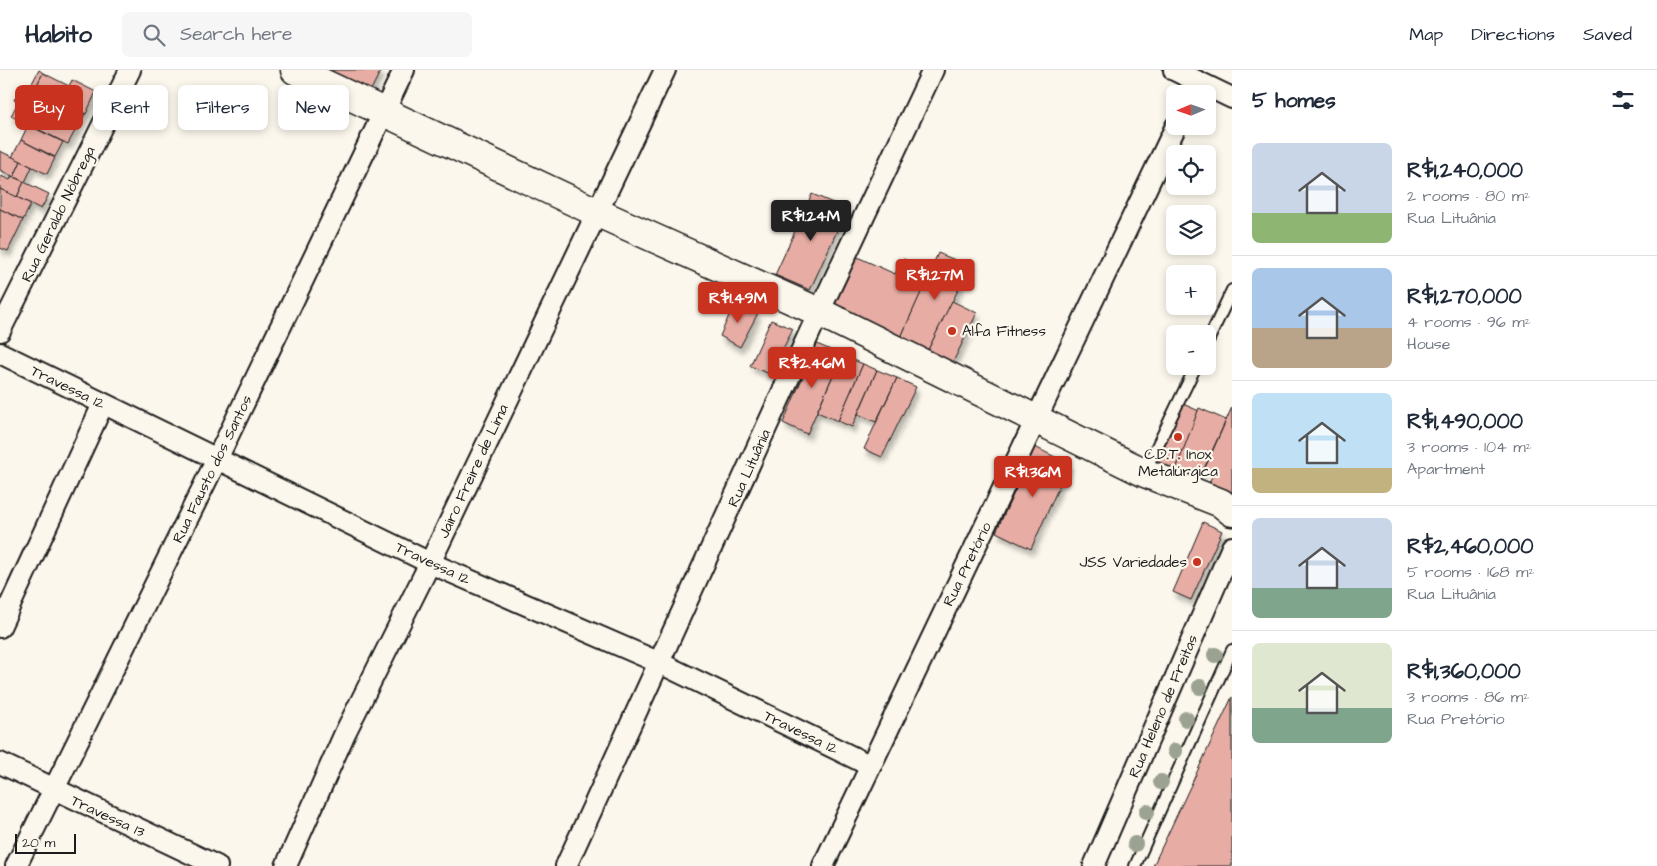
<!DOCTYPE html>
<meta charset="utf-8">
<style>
body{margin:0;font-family:"Architects Daughter",sans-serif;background:#f6f6f7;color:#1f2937;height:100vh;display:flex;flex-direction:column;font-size:19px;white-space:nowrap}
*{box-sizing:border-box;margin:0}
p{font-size:16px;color:#747a83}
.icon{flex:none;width:28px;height:28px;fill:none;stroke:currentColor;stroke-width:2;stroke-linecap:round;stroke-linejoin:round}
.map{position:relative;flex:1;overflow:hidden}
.drawer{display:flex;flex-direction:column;background:#fff;width:425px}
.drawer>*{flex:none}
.guide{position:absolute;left:15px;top:15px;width:475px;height:45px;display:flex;gap:10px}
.needle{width:32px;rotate:268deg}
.tools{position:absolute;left:1166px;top:15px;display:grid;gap:10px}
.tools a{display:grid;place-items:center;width:50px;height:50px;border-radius:8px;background:#fff;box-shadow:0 2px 8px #0003;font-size:25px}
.scale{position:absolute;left:15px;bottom:12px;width:61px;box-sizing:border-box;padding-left:5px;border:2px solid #1c1c1c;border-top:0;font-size:14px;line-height:18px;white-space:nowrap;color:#1c1c1c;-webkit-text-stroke:4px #fbf7ec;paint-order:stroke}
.price{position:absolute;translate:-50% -42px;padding:0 11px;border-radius:5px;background:#c8321e;color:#fff;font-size:16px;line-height:32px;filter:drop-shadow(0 1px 2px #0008)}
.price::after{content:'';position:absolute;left:50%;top:30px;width:15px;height:11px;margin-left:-8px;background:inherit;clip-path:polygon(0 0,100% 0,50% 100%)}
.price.selected{background:#222;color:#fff}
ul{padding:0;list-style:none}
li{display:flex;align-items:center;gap:15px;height:125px;padding:0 20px}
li+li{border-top:1px solid #e0e1e3}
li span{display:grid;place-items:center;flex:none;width:140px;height:100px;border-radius:8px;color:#555}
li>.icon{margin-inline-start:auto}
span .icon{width:60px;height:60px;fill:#fffc;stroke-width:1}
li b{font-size:21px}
h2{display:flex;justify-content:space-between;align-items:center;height:60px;padding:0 20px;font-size:21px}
.pill{padding:0 18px;border-radius:8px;background:#fff;box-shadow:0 2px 8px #0003;font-size:18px;line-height:45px}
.pill.selected{background:#c8321e;color:#fff}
header{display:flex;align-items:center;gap:30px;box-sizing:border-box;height:70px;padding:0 25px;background:#fff;border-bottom:1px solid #e0e1e3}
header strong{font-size:24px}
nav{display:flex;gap:28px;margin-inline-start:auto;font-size:18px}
.search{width:350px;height:45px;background:#f6f6f7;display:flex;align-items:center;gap:12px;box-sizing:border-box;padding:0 18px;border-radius:8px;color:#747a83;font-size:19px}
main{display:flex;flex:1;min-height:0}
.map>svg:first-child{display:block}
.building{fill:#e7ada4;stroke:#1c1c1c;filter:url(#shadow)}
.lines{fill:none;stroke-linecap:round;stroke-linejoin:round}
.lane-casing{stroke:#1c1c1c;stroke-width:14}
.street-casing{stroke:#1c1c1c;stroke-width:24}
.secondary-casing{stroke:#1c1c1c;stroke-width:31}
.lane{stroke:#fbf7ec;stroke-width:10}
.street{stroke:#fbf7ec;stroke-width:20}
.secondary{stroke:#fbf7ec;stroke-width:28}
.tree{fill:#9ca291}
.poi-dot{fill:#c8321e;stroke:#fbf7ec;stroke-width:2}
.labels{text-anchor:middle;stroke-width:4.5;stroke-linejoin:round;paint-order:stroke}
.street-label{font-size:15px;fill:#1c1c1c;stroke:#fbf7ec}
.poi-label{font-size:15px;fill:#1c1c1c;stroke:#fbf7ec;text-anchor:start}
</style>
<header>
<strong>Habito</strong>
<div class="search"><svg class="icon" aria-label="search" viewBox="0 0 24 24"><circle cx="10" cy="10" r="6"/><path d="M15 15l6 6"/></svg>Search here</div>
<nav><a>Map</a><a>Directions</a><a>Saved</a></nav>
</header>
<main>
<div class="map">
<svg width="1232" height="796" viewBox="0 0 1232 796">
<defs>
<filter id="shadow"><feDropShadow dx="3" dy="5.5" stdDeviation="2.5" flood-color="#0004"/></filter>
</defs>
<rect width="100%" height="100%" fill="#fbf7ec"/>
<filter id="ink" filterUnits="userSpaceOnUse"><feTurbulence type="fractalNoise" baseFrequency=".02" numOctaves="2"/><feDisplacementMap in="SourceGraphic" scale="10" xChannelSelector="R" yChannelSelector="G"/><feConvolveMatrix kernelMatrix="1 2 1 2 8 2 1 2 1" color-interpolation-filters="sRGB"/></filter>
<g filter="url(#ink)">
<g class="building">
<path d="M39,0l4,3 -8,16 -5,-2z"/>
<path d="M331,0h50l-11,22 -40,-18z"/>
<path d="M43,3l26,13 3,-6 24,12 -10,22 -51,-25z"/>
<path d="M27,15l10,5 -8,15 -10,-5z"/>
<path d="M37,20l48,24 -8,15 -48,-24z"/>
<path d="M15,28l61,31 -8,15 -57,-28 7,-14 -4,-2z"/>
<path d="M28,55l35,17 -8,15 -34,-17z"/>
<path d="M21,70l34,18 -8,16 -35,-17z"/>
<path d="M0,81l21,10 -7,16 -14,-7z"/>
<path d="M21,91l11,6 -7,15 -11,-5z"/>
<path d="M1,106l9,4 2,-4 12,6 -7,15 -17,-8z"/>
<path d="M24,112l25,12 -8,15 -24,-12z"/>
<path d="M0,119l31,15 -8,16 -23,-11z"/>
<path d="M812,124l35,15 -37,81 -35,-15z"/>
<path d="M0,139l23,11 -15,31 -8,-3z"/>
<path d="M938,183l32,13 -42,84 -27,-13z"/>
<path d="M855,186l40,18 8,-15 28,11 -30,67 -67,-32z"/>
<path d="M952,231l25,12 -24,49 -25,-12z"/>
<path d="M735,232l23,11 -18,34 -20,-11z"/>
<path d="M771,250l22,9 -23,45 -20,-8z"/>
<path d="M817,274l25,11 -35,79 -24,-11z"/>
<path d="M842,285l21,9 -25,57 -21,-9z"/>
<path d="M863,294l14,6 -25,57 -14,-6z"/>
<path d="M877,300l20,8 -21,44 -18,-8z"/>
<path d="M897,308l19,9 -34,70 -18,-8z"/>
<path d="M1183,334l16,7 -24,61 -18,-8z"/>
<path d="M1232,337v90l-25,-10 7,-15 -9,-4z"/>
<path d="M1199,338l27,12 -28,62 -23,-10z"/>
<path d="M1035,377l34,17 -38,85 -35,-17z"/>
<path d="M1203,452l19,9 -31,69 -18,-8z"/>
<path d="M1232,627v169h-79z"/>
</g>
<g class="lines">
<defs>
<g id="lane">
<path d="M1208,271l24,-51"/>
<path d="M1145,401l51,-105"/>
<path d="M1135,796l97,-216"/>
</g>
<g id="street">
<path d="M1174,0l58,28"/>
<path d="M0,261l130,-261"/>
<path d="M0,283l430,210 230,100 209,102"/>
<path d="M0,557l103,-223"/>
<path d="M0,693l217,103"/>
<path d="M16,796l201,-407 187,-389"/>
<path d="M286,796l59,-133 85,-170 235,-493"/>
<path d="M566,796l253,-554 114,-242"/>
<path d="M823,796l353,-740"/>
<path d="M1094,796l138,-319"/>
</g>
<path id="secondary" d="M295,0l301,142 223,100 326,161 76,30 11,9"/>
</defs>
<use href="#lane" class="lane-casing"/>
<use href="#street" class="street-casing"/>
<use href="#secondary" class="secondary-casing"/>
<use href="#lane" class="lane"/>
<use href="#street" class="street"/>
<use href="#secondary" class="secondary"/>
</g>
<g class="tree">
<circle cx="1215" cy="585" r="8"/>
<circle cx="1200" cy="617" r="8"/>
<circle cx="1186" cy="649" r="8"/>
<circle cx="1175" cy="681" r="8"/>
<circle cx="1161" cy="712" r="8"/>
<circle cx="1147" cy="742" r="8"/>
<circle cx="1135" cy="774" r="8"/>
</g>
</g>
<g class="poi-dot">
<circle cx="952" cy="261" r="5"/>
<circle cx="1178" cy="367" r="5"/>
<circle cx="1197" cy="492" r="5"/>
</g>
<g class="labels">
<g class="street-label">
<text transform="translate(58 144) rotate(-64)" y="5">Rua Geraldo Nóbrega</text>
<text transform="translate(68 317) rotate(26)" y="5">Travessa 12</text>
<text transform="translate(749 398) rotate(-66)" y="5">Rua Lituânia</text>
<text transform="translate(212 399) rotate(-64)" y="5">Rua Fausto dos Santos</text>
<text transform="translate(473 401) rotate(-65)" y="5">Jairo Freire de Lima</text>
<text transform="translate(433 493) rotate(25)" y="5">Travessa 12</text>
<text transform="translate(967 494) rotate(-64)" y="5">Rua Pretório</text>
<text transform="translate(1163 636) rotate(-67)" y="5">Rua Heleno de Freitas</text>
<text transform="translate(801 662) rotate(26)" y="5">Travessa 12</text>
<text transform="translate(108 746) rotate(25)" y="5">Travessa 13</text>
</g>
<g class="poi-label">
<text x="962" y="266">Alfa Fitness</text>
<text x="1178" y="389" text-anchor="middle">C.D.T. Inox<tspan x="1178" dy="17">Metalúrgica</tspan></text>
<text x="1187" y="497" text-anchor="end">JSS Variedades</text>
</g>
</g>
</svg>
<div class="tools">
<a><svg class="needle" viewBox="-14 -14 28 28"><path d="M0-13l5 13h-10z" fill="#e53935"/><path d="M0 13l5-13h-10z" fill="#747a83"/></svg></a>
<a><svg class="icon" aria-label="locate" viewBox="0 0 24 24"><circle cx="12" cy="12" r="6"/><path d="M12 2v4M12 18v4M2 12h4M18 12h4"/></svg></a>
<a><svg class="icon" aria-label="layers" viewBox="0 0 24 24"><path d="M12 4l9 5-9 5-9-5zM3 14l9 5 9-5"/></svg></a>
<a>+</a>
<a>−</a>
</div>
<div class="scale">20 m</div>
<b class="price selected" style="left:811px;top:172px">R$1.24M</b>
<b class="price" style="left:935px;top:231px">R$1.27M</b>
<b class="price" style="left:738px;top:254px">R$1.49M</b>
<b class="price" style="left:812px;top:319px">R$2.46M</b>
<b class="price" style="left:1033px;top:428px">R$1.36M</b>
<div class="guide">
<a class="pill selected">Buy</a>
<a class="pill">Rent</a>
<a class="pill">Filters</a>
<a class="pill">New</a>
</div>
</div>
<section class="drawer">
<h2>5 homes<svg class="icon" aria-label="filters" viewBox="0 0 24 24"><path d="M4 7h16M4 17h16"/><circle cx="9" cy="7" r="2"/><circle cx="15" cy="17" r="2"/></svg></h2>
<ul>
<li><span style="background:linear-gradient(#c9d6e8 70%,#8fb573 0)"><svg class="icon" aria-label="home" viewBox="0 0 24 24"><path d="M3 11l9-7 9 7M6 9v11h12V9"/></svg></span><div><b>R$1,240,000</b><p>2 rooms · 80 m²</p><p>Rua Lituânia</p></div></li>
<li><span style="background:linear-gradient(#a9c7e8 60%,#b9a48a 0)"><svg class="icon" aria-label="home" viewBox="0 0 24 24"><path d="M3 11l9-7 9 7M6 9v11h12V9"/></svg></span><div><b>R$1,270,000</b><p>4 rooms · 96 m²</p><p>House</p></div></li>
<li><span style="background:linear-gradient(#bfe0f5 75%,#c2b280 0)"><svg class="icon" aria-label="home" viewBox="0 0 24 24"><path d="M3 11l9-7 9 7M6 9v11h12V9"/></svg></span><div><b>R$1,490,000</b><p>3 rooms · 104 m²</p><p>Apartment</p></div></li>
<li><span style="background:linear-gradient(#c9d6e8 70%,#7fa58c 0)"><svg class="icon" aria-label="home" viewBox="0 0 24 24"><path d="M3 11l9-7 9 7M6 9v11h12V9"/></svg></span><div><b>R$2,460,000</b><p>5 rooms · 168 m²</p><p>Rua Lituânia</p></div></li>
<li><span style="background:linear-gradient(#dfe7d0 65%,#7fa58c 0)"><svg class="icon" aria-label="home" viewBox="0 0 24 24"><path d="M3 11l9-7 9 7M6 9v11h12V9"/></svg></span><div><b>R$1,360,000</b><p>3 rooms · 86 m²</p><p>Rua Pretório</p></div></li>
</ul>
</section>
</main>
